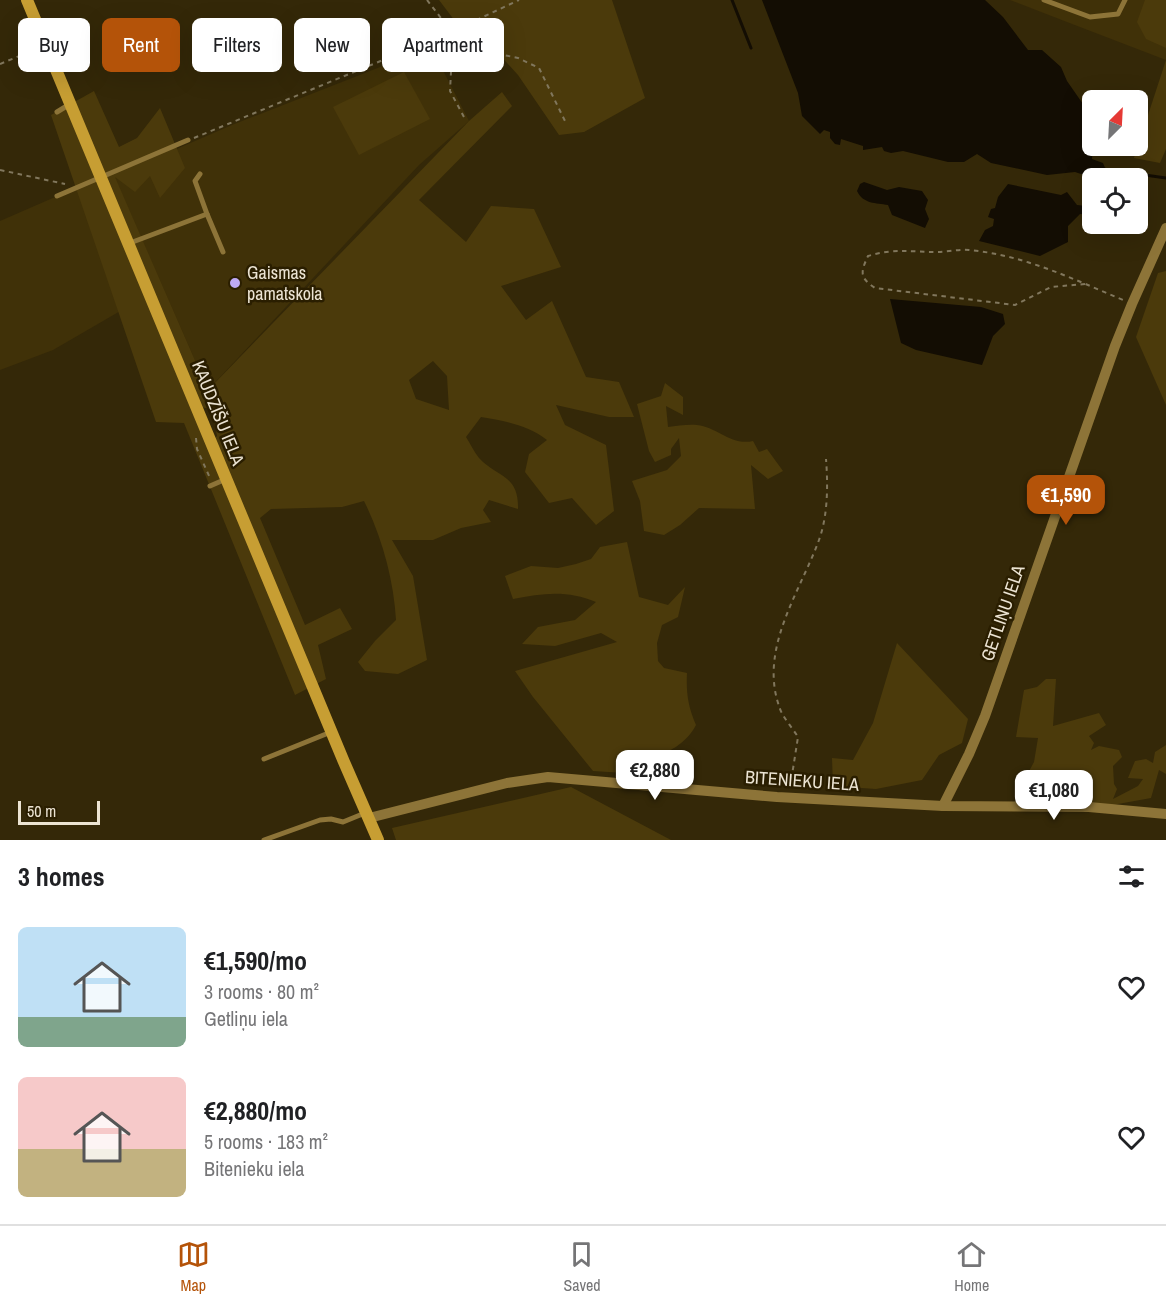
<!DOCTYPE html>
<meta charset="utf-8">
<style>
body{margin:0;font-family:"Archivo Narrow",sans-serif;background:#f6f6f6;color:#202124;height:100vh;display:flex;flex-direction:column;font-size:22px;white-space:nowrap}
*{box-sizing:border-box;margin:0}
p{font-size:20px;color:#757577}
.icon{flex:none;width:33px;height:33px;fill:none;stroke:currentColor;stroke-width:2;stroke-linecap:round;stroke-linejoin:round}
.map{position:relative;height:840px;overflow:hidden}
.details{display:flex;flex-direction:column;background:#fff;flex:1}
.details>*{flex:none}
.guide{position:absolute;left:18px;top:18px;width:600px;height:54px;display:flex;gap:12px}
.needle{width:39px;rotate:24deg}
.controls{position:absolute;left:1082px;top:90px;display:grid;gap:12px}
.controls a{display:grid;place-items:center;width:66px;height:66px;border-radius:9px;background:#fff;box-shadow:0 6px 24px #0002;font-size:30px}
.scale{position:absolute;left:18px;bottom:15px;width:82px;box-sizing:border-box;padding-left:6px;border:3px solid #ece4d3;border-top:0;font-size:16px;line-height:21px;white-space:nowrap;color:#ece4d3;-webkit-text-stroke:4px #2a1e00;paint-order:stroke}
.price{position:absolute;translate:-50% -51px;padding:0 14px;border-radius:12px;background:#fff;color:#222;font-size:20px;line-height:39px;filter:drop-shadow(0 2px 3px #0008)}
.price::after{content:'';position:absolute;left:50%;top:36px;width:18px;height:14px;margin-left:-9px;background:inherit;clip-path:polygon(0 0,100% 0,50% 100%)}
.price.on{background:#b45309;color:#fff}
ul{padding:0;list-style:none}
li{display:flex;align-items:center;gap:18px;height:150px;padding:0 18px}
li span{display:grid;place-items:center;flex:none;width:168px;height:120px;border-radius:9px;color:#555}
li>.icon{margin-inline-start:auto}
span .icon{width:72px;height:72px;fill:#fffc;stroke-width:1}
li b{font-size:26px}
h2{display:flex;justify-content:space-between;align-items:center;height:72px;padding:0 18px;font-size:26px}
.tag{padding:0 21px;border-radius:9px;background:#fff;box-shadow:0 6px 24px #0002;font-size:21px;line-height:54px}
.tag.on{background:#b45309;color:#fff}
.tabs{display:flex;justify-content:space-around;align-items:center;height:84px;border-top:2px solid #e0e0e0;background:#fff;font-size:16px;color:#757577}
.tabs a{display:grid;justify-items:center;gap:3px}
.tabs .on{color:#b45309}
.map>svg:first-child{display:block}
.built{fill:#403108}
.green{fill:#4b3a0b;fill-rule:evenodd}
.water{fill:#130d03}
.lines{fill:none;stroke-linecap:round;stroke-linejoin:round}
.stream{stroke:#130d03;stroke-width:3}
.path{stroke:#81775d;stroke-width:2;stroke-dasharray:4.5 4.5;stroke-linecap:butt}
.lane{stroke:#8d7438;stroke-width:5}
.street{stroke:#8d7438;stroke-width:10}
.secondary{stroke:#c79e33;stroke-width:12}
.poi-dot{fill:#bea9f4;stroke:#2a1e00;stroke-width:2}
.labels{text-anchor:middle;stroke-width:5;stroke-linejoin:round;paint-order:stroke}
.poi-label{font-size:18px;fill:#ece4d3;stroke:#2a1e00;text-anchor:start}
.street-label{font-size:18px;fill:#ece4d3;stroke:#2a1e00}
</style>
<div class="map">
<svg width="1166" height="840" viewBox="0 0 1166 840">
<rect width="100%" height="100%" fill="#342808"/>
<g class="built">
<path d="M1010,0h156v60l-99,-38z"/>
<path d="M431,47l38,74 -50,44 -211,225 -94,-214 118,-51z"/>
<path d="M85,184l49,119 -81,47 -53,20v-149z"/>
</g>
<g class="green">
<path d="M439,0h173l33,98 -61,34 -25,3 -41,-60 -44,-48 -13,2z"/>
<path d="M1145,0h21v48l-20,-9 -9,-17z"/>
<path d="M1166,60v89l-6,14 -26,-5z"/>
<path d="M404,72l26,47 -71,36 -26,-48z"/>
<path d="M94,91l25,56 18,-9 23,-30 25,60 -25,30 -10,-22 -15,16 -20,-15 93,213 261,-269 33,-29 10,14 -93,94 47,42 25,-36 43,3 27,58 -60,19 25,34 26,-19 34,76 33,5 15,35h-25l-53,-12 9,20 41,20 8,66 -18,14 -24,-27 -23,5 -24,-31 4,-18 18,-14c-19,-15 -42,-19 -66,-23l-15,20c4,6 8,15 13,21 17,19 40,16 39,51l-29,-9 -6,10 8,12 -30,6 -28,12h-41l21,36 14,84 -29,14 -33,-3 -7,-9 17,-21 21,-21c-2,-39 -14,-83 -32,-119l-22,6 -71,2 -11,9 45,107 35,-17 12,21 -34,16 8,34 -31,16 -111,-272 -28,-1 -105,-307zM433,361l14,15 2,34 -33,-11 -7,-19zM193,406l19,3 5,27 -10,10z"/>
<path d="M1166,271v134l-30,-68 22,-64z"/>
<path d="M665,383l18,14v18l-17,-9 2,21c9,-1 20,-3 29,-2 20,2 34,21 56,16l6,11 8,-3 16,22 -15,8 -17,-14 4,44 -56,-1 -19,17 -16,10 -20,-4 -4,-30 -8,-20 35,-11 14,-14 -2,-18 -8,11v6l-16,7 -6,-11 -12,-47 24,-8z"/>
<path d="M627,542l12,55 29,8 17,-18 -7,30 -16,8 -5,18 1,18 6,7 23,5c-1,19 1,34 9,52 -10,19 -28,28 -47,34l-9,15 -47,-3 -60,-74 -18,-26 102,-29 -16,-9 -46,13 -33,-2 16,-17 37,-7 21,-18c-28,-12 -53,-9 -83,-3l-8,-23 26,-10 27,2 18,-4 15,-5 9,-12z"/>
<path d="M897,643l71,76 -6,24 -23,12 -17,25 -46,9 -43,-3 -1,-28 21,2 20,-37z"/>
<path d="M1046,679h10l-3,47 46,-13 7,12 -17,11 5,7 -3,7 8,-4 20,4 3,7 -9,9 1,18 3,5 -4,10 25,-13 5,-7 -15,-1 7,-17 11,-2 7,4 2,-11 11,-7v29l-7,-4 -8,28 -44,8 -74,-3 -6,-28 7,-13 4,-24 -22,-1 8,-47 13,-3z"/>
<path d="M571,787l100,53h-275l-4,-12z"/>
</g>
<g class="water">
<path d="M762,0h223l18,17 25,33h14l19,17 6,14 25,36 1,29 -1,13 11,4 5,12 -4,3h-11l-18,-6 -28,3 -56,-12 -14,-9 -13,8h-16l-45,-11 -12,2 -7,-2 -2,-4 -19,3v-4l-22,-7 -1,6 -5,-1 -5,-6v-6l-6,-2 -4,4 -18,-18 -4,-23z"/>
<path d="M864,182l23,8 12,-3 23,4 6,9 -3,9 4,10 -4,9 -33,-13 -4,-10c-12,-2 -25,-1 -31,-14l3,-7z"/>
<path d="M1008,184l53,11 6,-3 10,13 9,1v-7l6,-5v-4v25l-12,-1 -12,12v16l-28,14 -61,-15 6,-11 8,-4 1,-7 -6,-2 3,-8 4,-1 3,-11z"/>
<path d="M890,299l91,8 22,7 2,10 -12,12 -11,29 -66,-15 -15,-7z"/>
</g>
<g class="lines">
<g class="stream">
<path d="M732,0l19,48"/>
<path d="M1103,169l63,9"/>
</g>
<g class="path">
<path d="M427,0l24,31"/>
<path d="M451,32l10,14 57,12 21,10 27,55"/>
<path d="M453,37l5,17 -7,18 -1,19 14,26"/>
<path d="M0,64l24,-10"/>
<path d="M194,138l257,-106 68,-32"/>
<path d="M0,170l65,14"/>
<path d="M1085,284l-34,3 -36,18 -140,-17c-15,-10 -15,-15 -7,-32 27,-8 42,-4 69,-4 10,0 21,-3 32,-2 55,5 104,29 154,50"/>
<path d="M196,438l1,11 13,29"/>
<path d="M790,788l8,-51c-6,-10 -16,-20 -19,-31 -20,-58 21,-114 40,-166 9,-25 9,-55 7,-81"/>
</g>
<g class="lane">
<path d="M1044,0l46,17 28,-3 7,-14"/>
<path d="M32,50l12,-5"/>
<path d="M57,112l13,-8"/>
<path d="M57,196l131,-56"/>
<path d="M207,214l16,38"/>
<path d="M130,243l77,-29 -12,-33 5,-7"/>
<path d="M210,486l16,-7"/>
<path d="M264,759l67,-27"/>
<path d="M264,840l56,-20 11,-1 12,3 22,-9"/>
</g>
<g class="street">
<path d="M943,806l26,-52 16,-38 130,-370 17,-42 34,-76"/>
<path d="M369,818l138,-35 41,-6 229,20 166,9 146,1 77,7"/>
</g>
<path class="secondary" d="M27,0l317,762 34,78"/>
</g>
<circle class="poi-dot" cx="235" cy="283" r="6"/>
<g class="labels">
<g class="poi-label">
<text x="247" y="279">Gaismas<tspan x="247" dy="21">pamatskola</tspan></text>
</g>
<g class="street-label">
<text transform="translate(218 413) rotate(68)" y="6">KAUDZĪŠU IELA</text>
<text transform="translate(1003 613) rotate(-71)" y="6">GETLIŅU IELA</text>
<text transform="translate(802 781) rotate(4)" y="6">BITENIEKU IELA</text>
</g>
</g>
</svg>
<div class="controls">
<a><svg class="needle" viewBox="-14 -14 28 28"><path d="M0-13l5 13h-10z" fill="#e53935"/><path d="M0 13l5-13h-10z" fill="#757577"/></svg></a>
<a><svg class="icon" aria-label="locate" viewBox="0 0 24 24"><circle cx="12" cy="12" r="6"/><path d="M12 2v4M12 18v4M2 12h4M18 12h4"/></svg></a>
</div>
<div class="scale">50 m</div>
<b class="price on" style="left:1066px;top:526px">€1,590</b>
<b class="price" style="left:655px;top:801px">€2,880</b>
<b class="price" style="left:1054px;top:821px">€1,080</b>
<div class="guide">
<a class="tag">Buy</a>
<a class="tag on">Rent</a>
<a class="tag">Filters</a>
<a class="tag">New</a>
<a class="tag">Apartment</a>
</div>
</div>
<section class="details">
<h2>3 homes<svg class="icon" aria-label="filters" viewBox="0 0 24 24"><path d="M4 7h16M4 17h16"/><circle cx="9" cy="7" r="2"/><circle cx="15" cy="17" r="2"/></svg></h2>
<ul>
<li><span style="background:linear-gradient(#bfe0f5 75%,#7fa58c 0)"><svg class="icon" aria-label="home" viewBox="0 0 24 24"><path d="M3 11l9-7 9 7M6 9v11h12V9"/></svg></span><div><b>€1,590/mo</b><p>3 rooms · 80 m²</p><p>Getliņu iela</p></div><svg class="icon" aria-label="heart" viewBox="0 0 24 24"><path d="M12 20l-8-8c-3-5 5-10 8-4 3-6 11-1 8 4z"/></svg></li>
<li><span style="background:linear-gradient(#f6c9c9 60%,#c2b280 0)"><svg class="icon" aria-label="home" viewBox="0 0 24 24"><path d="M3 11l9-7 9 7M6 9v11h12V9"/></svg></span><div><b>€2,880/mo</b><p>5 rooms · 183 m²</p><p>Bitenieku iela</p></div><svg class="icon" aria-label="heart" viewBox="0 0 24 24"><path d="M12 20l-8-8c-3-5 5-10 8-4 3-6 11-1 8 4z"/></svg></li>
</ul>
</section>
<nav class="tabs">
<a class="on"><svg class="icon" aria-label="map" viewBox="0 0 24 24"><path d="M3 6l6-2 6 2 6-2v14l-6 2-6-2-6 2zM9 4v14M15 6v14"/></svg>Map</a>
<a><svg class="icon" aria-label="saved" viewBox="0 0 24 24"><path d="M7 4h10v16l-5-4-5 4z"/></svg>Saved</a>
<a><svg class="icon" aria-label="home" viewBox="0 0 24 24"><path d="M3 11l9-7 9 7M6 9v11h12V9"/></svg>Home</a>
</nav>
